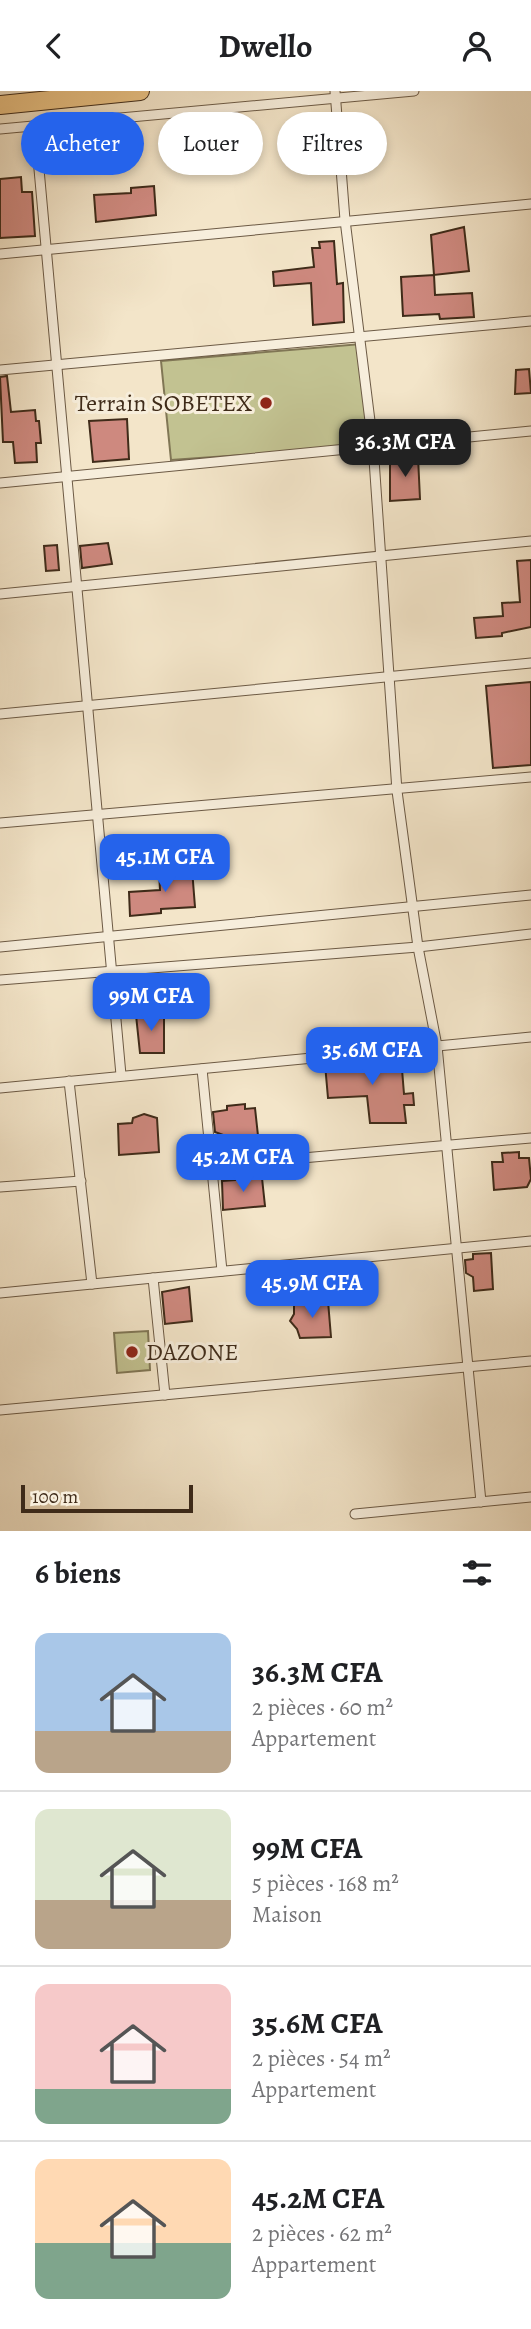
<!DOCTYPE html>
<html lang="fr">
<meta charset="utf-8">
<style>
body{margin:0;font-family:Alegreya,serif;background:#f6f6f6;color:#202124;height:100vh;display:flex;flex-direction:column;font-size:26px;white-space:nowrap}
*{box-sizing:border-box;margin:0}
p{font-size:23px;color:#757577}
.icon{flex:none;width:38px;height:38px;fill:none;stroke:currentColor;stroke-width:2;stroke-linecap:round;stroke-linejoin:round}
.map{position:relative;height:1440px;overflow:hidden}
.sheet{display:flex;flex-direction:column;background:#fff;flex:1}
.sheet>*{flex:none}
.hud{position:absolute;left:21px;top:21px;width:490px;height:63px;display:flex;gap:14px}
.scale{position:absolute;left:21px;bottom:18px;width:172px;box-sizing:border-box;padding-left:7px;border:4px solid #3f2b19;border-top:0;font-size:19px;line-height:24px;white-space:nowrap;color:#3f2b19;-webkit-text-stroke:5px #f7eedc;paint-order:stroke}
.price{position:absolute;translate:-50% -60px;padding:0 16px;border-radius:14px;background:#2563eb;color:#fff;font-size:23px;line-height:46px;filter:drop-shadow(0 2px 4px #0008)}
.price::after{content:'';position:absolute;left:50%;top:42px;width:21px;height:16px;margin-left:-10px;background:inherit;clip-path:polygon(0 0,100% 0,50% 100%)}
.price.on{background:#222;color:#fff}
ul{padding:0;list-style:none}
li{display:flex;align-items:center;gap:21px;height:175px;padding:0 35px}
li+li{border-top:2px solid #e0e0e0}
li span{display:grid;place-items:center;flex:none;width:196px;height:140px;border-radius:14px;color:#555}
li>.icon{margin-inline-start:auto}
span .icon{width:84px;height:84px;fill:#fffc;stroke-width:1}
li b{font-size:30px}
h2{display:flex;justify-content:space-between;align-items:center;height:84px;padding:0 35px;font-size:30px}
.chip{padding:0 24px;border-radius:32px;background:#fff;box-shadow:0 4px 10px #0003;font-size:24px;line-height:63px}
.chip.on{background:#2563eb;color:#fff}
header{display:flex;justify-content:space-between;align-items:center;height:91px;padding:0 35px;background:#fff;font-size:32px;font-weight:700}
.map>svg:first-child{display:block}
.green{fill:#c2c291;stroke:#807655;stroke-width:2}
.building{fill:#ce897f;stroke:#3f2b19;stroke-width:2}
.lines{fill:none;stroke-linecap:round;stroke-linejoin:round}
.street-casing{stroke:#6c5a45;stroke-width:11}
.highway-casing{stroke:#3f2b19;stroke-width:20}
.street{stroke:#f7eedc;stroke-width:9}
.highway{stroke:#eac284;stroke-width:18}
.poi-dot{fill:#8f2418;stroke:#f7eedc;stroke-width:2.5}
.labels{text-anchor:middle;stroke-width:6;stroke-linejoin:round;paint-order:stroke}
.poi-label{font-size:24px;fill:#3f2b19;stroke:#f7eedc;text-anchor:end}
</style>
<header><svg class="icon" aria-label="back" viewBox="0 0 24 24"><path d="M15 5l-7 7 7 7"/></svg>Dwello<svg class="icon" aria-label="person" viewBox="0 0 24 24"><circle cx="12" cy="8" r="4"/><path d="M4 21q1-7 8-7t8 7"/></svg></header>
<div class="map">
<svg width="531" height="1440" viewBox="0 0 531 1440">
<rect width="100%" height="100%" fill="#f3e5c9"/>
<filter id="stains"><feTurbulence type="fractalNoise" baseFrequency=".00286" numOctaves="4"/><feColorMatrix values="0 0 0 0 .2 0 0 0 0 .09 0 0 0 0 .02 0 0 0 .5 -.17"/></filter>
<radialGradient id="worn" r=".72"><stop offset=".6" stop-color="#630" stop-opacity="0"/><stop offset="1" stop-color="#630" stop-opacity=".3"/></radialGradient>
<g class="green">
<path d="M361,253l10,102 -200,14 -10,-99z"/>
<path d="M148,1240l2,39 -33,3 -3,-40z"/>
</g>
<g class="building">
<path d="M188,37l1,18 -19,1 -1,-18z"/>
<path d="M222,45l2,34 -12,1 -2,-34z"/>
<path d="M94,58l1,21 -33,2 -1,-20z"/>
<path d="M21,86l1,15h10l3,44 -35,2v-59z"/>
<path d="M154,95l2,29 -60,7 -2,-27 37,-2v-5z"/>
<path d="M464,136l5,44 -35,4 -3,-40z"/>
<path d="M334,150l3,43 6,-1 1,39 -31,3 -2,-42 -37,3 -1,-14 41,-5 -2,-19h8l-1,-6z"/>
<path d="M434,184l1,20 37,-2 2,24 -34,2 -1,-5 -36,2 -2,-39z"/>
<path d="M529,278l2,24 -16,1 1,-24z"/>
<path d="M7,285l4,36 24,-2 1,11h3l2,22h-5l1,19 -22,1 -2,-21h-10l-3,-65z"/>
<path d="M127,328l2,40 -36,3 -4,-41z"/>
<path d="M418,366l2,42 -30,2v-42z"/>
<path d="M108,452l4,21 -30,4 -2,-22z"/>
<path d="M57,454l2,25 -13,1 -2,-25z"/>
<path d="M531,469v67l-29,6v3l-26,2 -2,-20 29,-2 -1,-13 18,-1 -3,-41z"/>
<path d="M531,591v83l-38,3 -7,-82z"/>
<path d="M192,778l3,38 -34,2v4l-31,3 -1,-24 31,-2 -1,-19z"/>
<path d="M164,923v39h-24l-4,-38z"/>
<path d="M401,966l3,37 9,-1 1,12h-10l2,18h-36l-3,-27 -39,2 -3,-34z"/>
<path d="M245,1013v5l10,-1 4,37 -32,4 -1,-13 -11,-4 -2,-20 14,-2v-4z"/>
<path d="M144,1023l13,4 2,34 -40,3 -1,-31 14,-1 1,-5z"/>
<path d="M519,1061v6h10l2,21 -4,8 -33,3 -2,-28h11l-1,-9z"/>
<path d="M262,1087l3,28 -42,4 -1,-29z"/>
<path d="M491,1162l2,36 -19,2 -1,-14 -7,-4 -1,-13 8,-1v-5z"/>
<path d="M189,1196l3,34 -27,3 -3,-32z"/>
<path d="M328,1210l3,36 -31,1 -3,-9 -7,-8 4,-7v-11z"/>
</g>
<g class="lines">
<defs>
<g id="street">
<path d="M335,0l10,129 28,225 24,346 21,156 19,99 44,456"/>
<path d="M35,34l86,950"/>
<path d="M0,38l414,-38"/>
<path d="M0,163l531,-50"/>
<path d="M0,279l531,-49"/>
<path d="M0,392l531,-52"/>
<path d="M0,503l531,-53"/>
<path d="M0,623l531,-51"/>
<path d="M0,732l531,-46"/>
<path d="M0,856l531,-52"/>
<path d="M0,889l418,-33 113,-13"/>
<path d="M202,978l20,202"/>
<path d="M69,990l23,203"/>
<path d="M0,997l531,-51"/>
<path d="M211,1075l320,-28"/>
<path d="M0,1096l81,-6"/>
<path d="M153,1187l12,117"/>
<path d="M0,1202l531,-52"/>
<path d="M0,1319l531,-49"/>
<path d="M355,1423l176,-17"/>
</g>
<path id="highway" d="M0,14l140,-14"/>
</defs>
<use href="#street" class="street-casing"/>
<use href="#highway" class="highway-casing"/>
<use href="#street" class="street"/>
<use href="#highway" class="highway"/>
</g>
<g class="poi-dot">
<circle cx="266" cy="312" r="7"/>
<circle cx="132" cy="1261" r="7"/>
</g>
<g class="labels">
<g class="poi-label">
<text x="252" y="320">Terrain SOBETEX</text>
<text x="146" y="1269" text-anchor="start">DAZONE</text>
</g>
</g>
<rect width="100%" height="100%" filter="url(#stains)"/>
<rect width="100%" height="100%" fill="url(#worn)"/>
</svg>
<div class="scale">100 m</div>
<b class="price on" style="left:405px;top:388px">36.3M CFA</b>
<b class="price" style="left:165px;top:803px">45.1M CFA</b>
<b class="price" style="left:151px;top:942px">99M CFA</b>
<b class="price" style="left:372px;top:996px">35.6M CFA</b>
<b class="price" style="left:243px;top:1103px">45.2M CFA</b>
<b class="price" style="left:312px;top:1229px">45.9M CFA</b>
<div class="hud">
<a class="chip on">Acheter</a>
<a class="chip">Louer</a>
<a class="chip">Filtres</a>
</div>
</div>
<section class="sheet">
<h2>6 biens<svg class="icon" aria-label="filters" viewBox="0 0 24 24"><path d="M4 7h16M4 17h16"/><circle cx="9" cy="7" r="2"/><circle cx="15" cy="17" r="2"/></svg></h2>
<ul>
<li><span style="background:linear-gradient(#a9c7e8 70%,#b9a48a 0)"><svg class="icon" aria-label="home" viewBox="0 0 24 24"><path d="M3 11l9-7 9 7M6 9v11h12V9"/></svg></span><div><b>36.3M CFA</b><p>2 pièces · 60 m²</p><p>Appartement</p></div></li>
<li><span style="background:linear-gradient(#dfe7d0 65%,#b9a48a 0)"><svg class="icon" aria-label="home" viewBox="0 0 24 24"><path d="M3 11l9-7 9 7M6 9v11h12V9"/></svg></span><div><b>99M CFA</b><p>5 pièces · 168 m²</p><p>Maison</p></div></li>
<li><span style="background:linear-gradient(#f6c9c9 75%,#7fa58c 0)"><svg class="icon" aria-label="home" viewBox="0 0 24 24"><path d="M3 11l9-7 9 7M6 9v11h12V9"/></svg></span><div><b>35.6M CFA</b><p>2 pièces · 54 m²</p><p>Appartement</p></div></li>
<li><span style="background:linear-gradient(#ffd9b3 60%,#7fa58c 0)"><svg class="icon" aria-label="home" viewBox="0 0 24 24"><path d="M3 11l9-7 9 7M6 9v11h12V9"/></svg></span><div><b>45.2M CFA</b><p>2 pièces · 62 m²</p><p>Appartement</p></div></li>
</ul>
</section>
